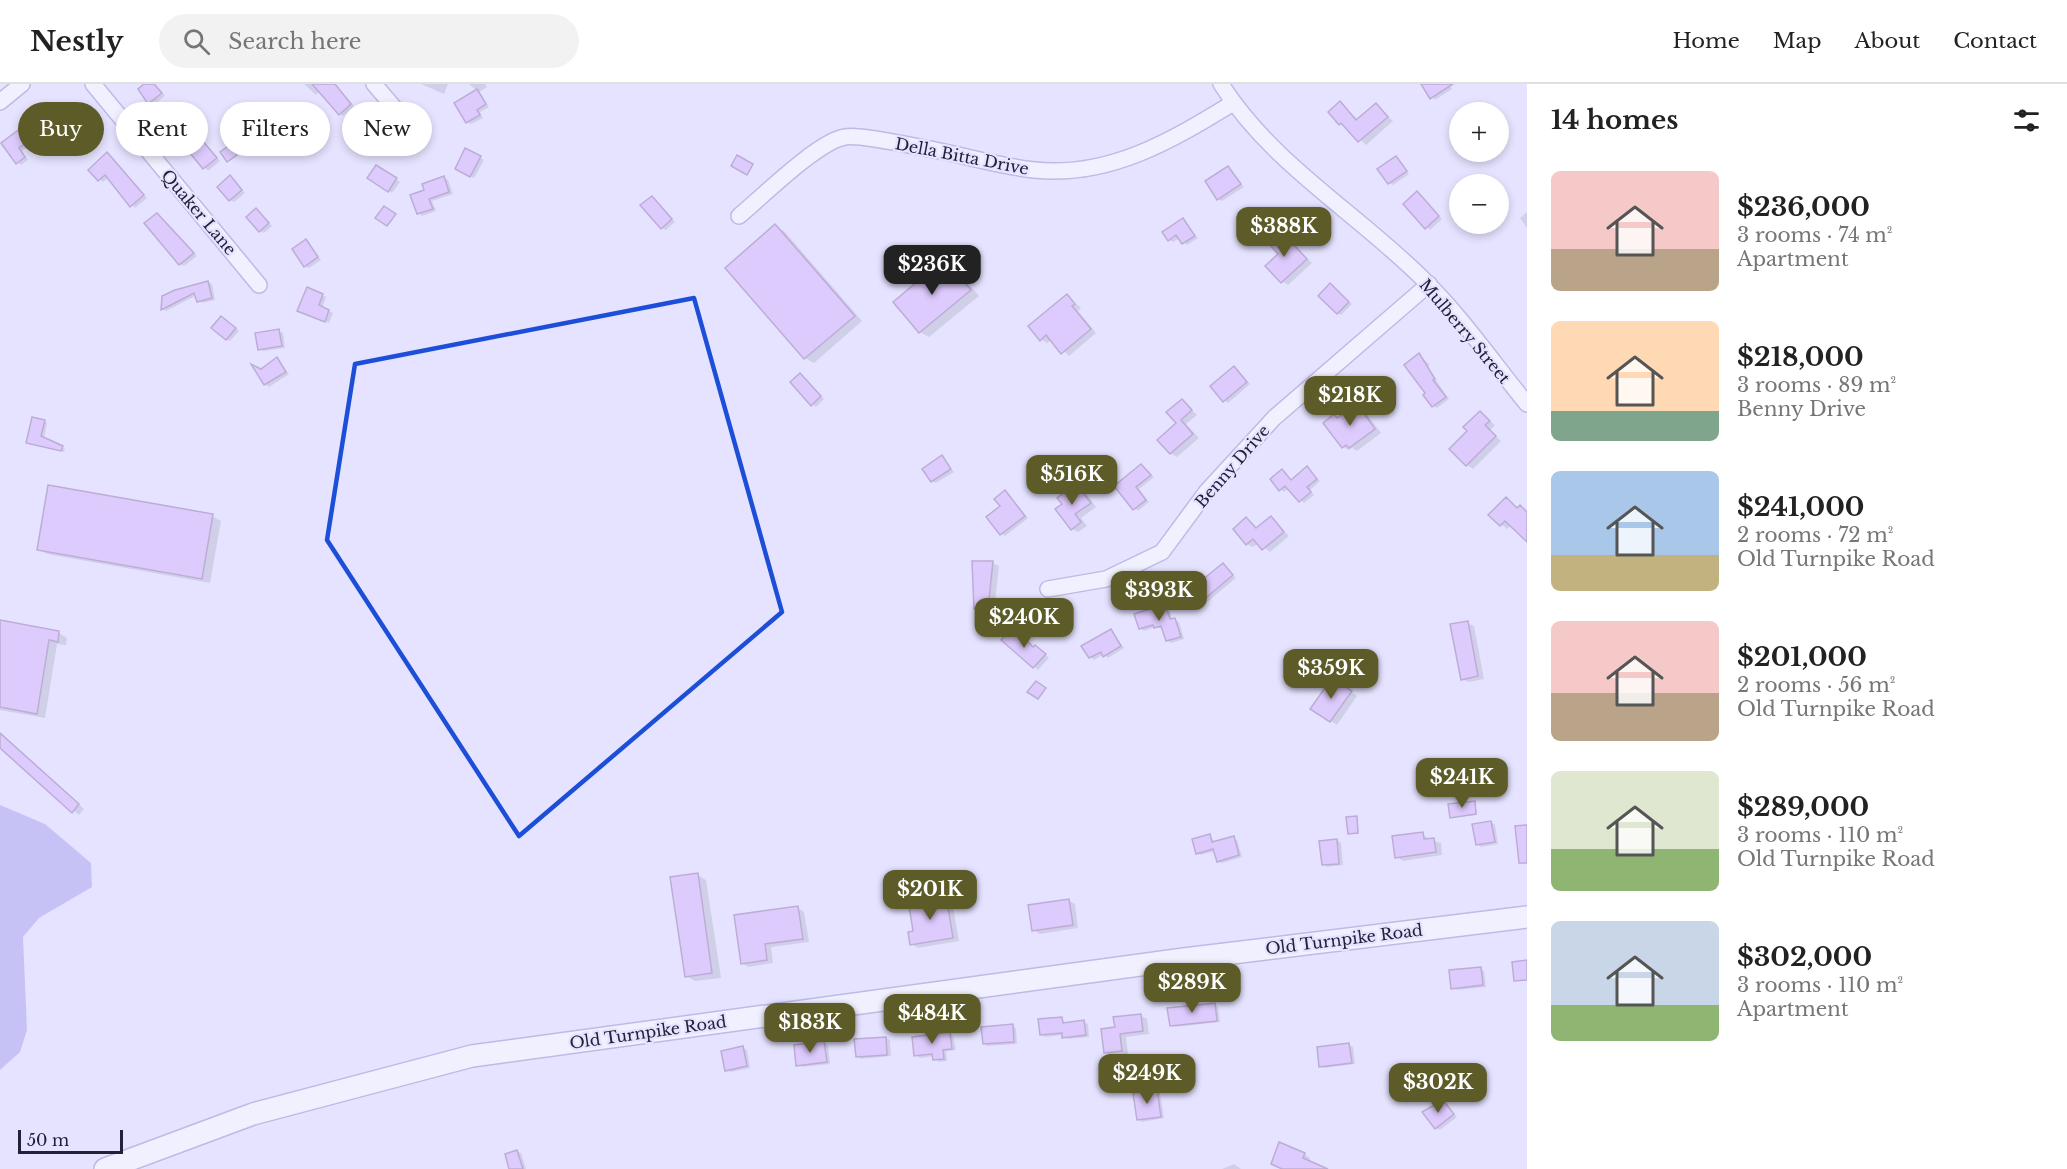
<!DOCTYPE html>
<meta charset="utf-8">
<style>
body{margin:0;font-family:"Libre Baskerville",serif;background:#f2f2f2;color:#222;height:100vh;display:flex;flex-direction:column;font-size:22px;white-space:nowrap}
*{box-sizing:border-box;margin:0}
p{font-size:20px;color:#767676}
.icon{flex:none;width:33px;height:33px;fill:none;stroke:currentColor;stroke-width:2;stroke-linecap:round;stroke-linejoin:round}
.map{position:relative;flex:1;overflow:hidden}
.panel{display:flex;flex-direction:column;background:#fff;width:540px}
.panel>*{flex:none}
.guide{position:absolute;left:18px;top:18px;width:570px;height:54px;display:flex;gap:12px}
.fabs{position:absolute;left:1449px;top:18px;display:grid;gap:12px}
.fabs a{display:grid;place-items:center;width:60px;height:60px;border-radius:50%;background:#fff;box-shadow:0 3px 9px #0003;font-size:30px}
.scale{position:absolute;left:18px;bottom:15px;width:105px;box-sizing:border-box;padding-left:6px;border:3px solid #232038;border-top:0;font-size:16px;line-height:21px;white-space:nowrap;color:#232038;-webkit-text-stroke:4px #e5e3ff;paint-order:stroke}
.price{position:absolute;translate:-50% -51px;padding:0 14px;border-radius:12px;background:#5d5c29;color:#fff;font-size:20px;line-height:39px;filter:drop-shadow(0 2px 3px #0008)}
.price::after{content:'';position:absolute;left:50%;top:36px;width:18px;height:14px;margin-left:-9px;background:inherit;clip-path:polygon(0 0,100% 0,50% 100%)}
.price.current{background:#222;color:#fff}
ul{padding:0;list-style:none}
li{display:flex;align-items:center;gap:18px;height:150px;padding:0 24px}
li span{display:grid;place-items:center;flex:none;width:168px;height:120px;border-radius:9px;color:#555}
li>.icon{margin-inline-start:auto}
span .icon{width:72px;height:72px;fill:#fffc;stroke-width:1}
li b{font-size:26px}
h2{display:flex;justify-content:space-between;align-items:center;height:72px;padding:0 24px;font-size:26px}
.tag{padding:0 21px;border-radius:27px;background:#fff;box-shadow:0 3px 9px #0003;font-size:21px;line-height:54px}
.tag.current{background:#5d5c29;color:#fff}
header{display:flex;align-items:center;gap:36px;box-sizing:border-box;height:84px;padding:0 30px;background:#fff;border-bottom:2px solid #e0e0e0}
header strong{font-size:28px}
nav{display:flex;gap:33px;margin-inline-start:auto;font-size:21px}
.search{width:420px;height:54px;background:#f2f2f2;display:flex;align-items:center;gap:15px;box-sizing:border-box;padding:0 21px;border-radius:33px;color:#767676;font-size:22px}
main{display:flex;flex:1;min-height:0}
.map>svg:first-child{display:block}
.water{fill:#a39aea}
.shadow{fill:#0003}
.building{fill:#d6adfa;stroke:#896aa3;stroke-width:1.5}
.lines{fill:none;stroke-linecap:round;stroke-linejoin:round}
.street-casing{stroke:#8e88c6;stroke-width:18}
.secondary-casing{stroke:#8e88c6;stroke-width:24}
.street{stroke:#fff;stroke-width:15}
.secondary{stroke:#fff;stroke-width:21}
.marked{fill:none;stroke:#1d4ed8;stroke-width:4.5;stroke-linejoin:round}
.labels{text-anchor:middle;stroke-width:4.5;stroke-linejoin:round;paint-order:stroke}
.street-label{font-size:16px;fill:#232038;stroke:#e5e3ff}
</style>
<header>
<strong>Nestly</strong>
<div class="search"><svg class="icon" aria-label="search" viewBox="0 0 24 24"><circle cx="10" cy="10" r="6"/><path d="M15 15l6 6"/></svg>Search here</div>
<nav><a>Home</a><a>Map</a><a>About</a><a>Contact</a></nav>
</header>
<main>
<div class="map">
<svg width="1527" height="1085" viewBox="0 0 1527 1085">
<rect width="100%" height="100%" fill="#e5e3ff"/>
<path class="water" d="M0,721l45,19 46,39 1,24 -53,31 -16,19 4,93 -7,22 -20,18z"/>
<g class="shadow">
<path d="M146,0h9l10,12 -12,9 -4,-2z"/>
<path d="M304,0h31l19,22 -11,10 -23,-25 -4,4z"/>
<path d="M421,0h27l-4,10z"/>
<path d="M469,0h16l2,3 -8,5 10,15 -9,5 3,6 -12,6 -4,-2 10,-31z"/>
<path d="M1422,0h27l3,5 -17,11z"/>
<path d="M1341,19l17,17 18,-15 17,16 -27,24 -19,-18 -7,-3z"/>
<path d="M52,21l20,6 4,2 -2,5 18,7 -4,12 -18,-6 -2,8 -20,-7z"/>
<path d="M186,27l14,14 -6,5 26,31 -12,10 -39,-46z"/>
<path d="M365,38l4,2 9,24 -15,6 -4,-2z"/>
<path d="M25,43l12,13 -15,11 6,9 -7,5 -18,-21z"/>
<path d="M466,66l18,10 -10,18 -17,-10z"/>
<path d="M107,70l40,44 -12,10 -27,-30 -5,4 -13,-12z"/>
<path d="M1396,74l13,16 -16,11 -4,-2z"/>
<path d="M377,83l23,15 -8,11 -23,-15z"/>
<path d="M1228,83l16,20 -22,14 -4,-2z"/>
<path d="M230,93l15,16 -11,9 -4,-2z"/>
<path d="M444,94l4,2 5,14 -21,7 4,10 -14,5 -4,-3 8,-22z"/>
<path d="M1417,109l25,26 -12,11 -25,-26z"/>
<path d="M652,114l23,24 -9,8 -4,-2z"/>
<path d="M256,126l16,16 -8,7 -4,-2z"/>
<path d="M1527,128v16l-7,-10z"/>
<path d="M157,130l40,42 -13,10 -4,-2z"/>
<path d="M1183,136l15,18 -11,7 -7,-7 -7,4 -4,-2z"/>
<path d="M775,142l9,5 78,90 -48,42 -9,-5z"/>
<path d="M1281,149l31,30 -24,22 -6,-4z"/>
<path d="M306,157l15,19 -12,8 -4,-2z"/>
<path d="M945,176l8,6 26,30 -50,41 -9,-5z"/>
<path d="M208,198l4,2 3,16 -13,3 -5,-8 -31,16 -4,-2 2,-12z"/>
<path d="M1331,201l21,19 -11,11 -3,-2z"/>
<path d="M322,211l4,2 -4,11 11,5 -4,10 -26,-11z"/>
<path d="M1067,212l14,12 -3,3 18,22 -27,23 -17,-16 -5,3 -6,-4z"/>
<path d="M225,236l14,11 -9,10 -4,-2z"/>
<path d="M279,247l4,2 2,15 -22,3 -4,-2z"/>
<path d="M1419,271l11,10 -3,2 22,32 -12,9 -4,-2 -6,-13z"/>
<path d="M277,275l12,15 -20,13 -4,-3z"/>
<path d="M1235,284l15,16 -22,19 -4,-3z"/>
<path d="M800,291l24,24 -8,8 -4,-3z"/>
<path d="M1182,316l15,15 -11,9 13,14 -22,19 -6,-4z"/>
<path d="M1357,321l6,4 18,24 -24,18 -5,-3 -3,2 -6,-3 -9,-31 4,2z"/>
<path d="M1480,329l15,12 -5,5 11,11 -28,28 -6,-4 3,-34z"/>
<path d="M44,337l3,2 -3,16 21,10 -1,3 -33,-8z"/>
<path d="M942,373l12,15 -18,11 -4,-2z"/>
<path d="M1142,382l12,11 -15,12 10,13 -11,9 -22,-25z"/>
<path d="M1307,384l13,13 -10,9 4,5 -10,8 -15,-15 -5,4 -4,-3 2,-18 10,9z"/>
<path d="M1076,401l7,4 13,18 -15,11 6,8 -9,6 -6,-3 -8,-25z"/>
<path d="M1006,408l22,26 -23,18 -4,-3z"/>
<path d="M1506,415l13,10 1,-2 7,4v28l-16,-14 -4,4 -16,-14z"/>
<path d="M212,432l9,5 -11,62 -163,-29 -9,-5z"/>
<path d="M1271,434l18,18 -19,16 -11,-9 -6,4 -6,-3v-25l11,10z"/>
<path d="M992,479l7,3 -5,46h-12l-6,-4z"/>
<path d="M1223,480l13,14 -30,25 -13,-13z"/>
<path d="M1165,522l4,2 3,12 7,2 5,17 -13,4 -4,-3 -4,-11 -8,-2 -11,4 -4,-3z"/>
<path d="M0,538l59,11 8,5 -1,7 -9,-1 -12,74 -45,-8z"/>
<path d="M1467,539l7,3 10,53 -15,3 -7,-3z"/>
<path d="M1111,546l13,18 -16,10 -4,-4 -10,6 -4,-3z"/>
<path d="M1003,555l36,10 10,9 -11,12z"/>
<path d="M1339,599l18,13 -20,29 -24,-17z"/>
<path d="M0,648l84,77 -5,6 -79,-69z"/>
<path d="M1475,719l2,12 -26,2z"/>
<path d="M1356,734l3,15 -8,1 -2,-1z"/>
<path d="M1491,738l4,3 3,19 -17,3 -4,-3z"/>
<path d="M1422,749l7,7 12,3 1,12 -39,6 -6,-4z"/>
<path d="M1210,751l5,8 18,-5 4,2 5,17 -20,6 -4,-2 -3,-10 -14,4 -4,-2z"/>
<path d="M1337,756l4,3 2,22 -16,2 -4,-3z"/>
<path d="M697,791l9,5 15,98 -26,3 -9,-5z"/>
<path d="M941,812l12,10 6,35 -41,7 -7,-4 4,-11z"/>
<path d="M1068,816l7,4 3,24 -38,6 -7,-4z"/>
<path d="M798,824l6,4 5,30 -38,5 2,16 -25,4 -6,-4z"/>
<path d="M1480,884l4,3 2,16 -29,3 -4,-2z"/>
<path d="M1214,920l4,3 2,15 -45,5 -4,-2z"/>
<path d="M1140,931l7,4 2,15 -23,3 2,17 -16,2 -7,-4 11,-24z"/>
<path d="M1061,934l5,6 18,-2 4,2 1,13 -21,2 -5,-4 -18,2 -4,-3z"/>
<path d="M1012,942l4,2 1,16 -29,2 -4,-2z"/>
<path d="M949,950l4,2 3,14 -10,1 1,10 -8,1 -5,-6 -14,2 -4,-3z"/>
<path d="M886,954l4,2 1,16 -30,3 -4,-3z"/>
<path d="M824,958l4,3 2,19 -28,3 -4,-2z"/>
<path d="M1349,961l4,2 2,17 -31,4 -4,-2z"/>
<path d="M743,964l4,2 3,18 -19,4 -4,-2z"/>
<path d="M1156,1007l4,2 4,25 -22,4 -4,-3z"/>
<path d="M1443,1018l14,15 -17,13 -4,-2z"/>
<path d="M517,1067l4,2 5,16h-15z"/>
<path d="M1304,1070l6,4 -1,4 14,7h-41z"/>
<path d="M1234,1080l7,5h-19z"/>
</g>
<g class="building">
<path d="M144,0h10l8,9 -14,11 -10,-15z"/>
<path d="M312,0h23l16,20 -12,11z"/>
<path d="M1421,0h32l-23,15z"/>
<path d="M477,5l9,15 -9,6 3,5 -14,8 -12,-20z"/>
<path d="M1340,17l16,19 20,-17 12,14 -30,25 -17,-19 -2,2 -11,-13z"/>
<path d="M51,19l21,6 -2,7 18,5 -4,15 -18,-6 -2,8 -22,-7z"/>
<path d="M186,25l11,13 -6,5 26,31 -14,11 -36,-44z"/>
<path d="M365,36l10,25 -17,8 -10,-25z"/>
<path d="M25,41l9,12 -15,11 6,9 -9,7 -15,-21z"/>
<path d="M230,61l7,10 -10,7 -7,-10z"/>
<path d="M465,64l16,8 -11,21 -15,-8z"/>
<path d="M107,68l37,43 -14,12 -25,-32 -7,6 -10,-11z"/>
<path d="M737,71l16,9 -6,11 -16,-9z"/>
<path d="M1396,72l11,15 -19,13 -11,-15z"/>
<path d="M376,81l21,13 -9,14 -21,-14z"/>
<path d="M1228,82l13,18 -24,16 -12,-19z"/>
<path d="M230,91l12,15 -13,11 -12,-14z"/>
<path d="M444,92l5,16 -20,7 4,10 -16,5 -7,-19 14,-5 -2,-6z"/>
<path d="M1417,107l22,25 -14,13 -22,-25z"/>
<path d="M652,112l20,23 -11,10 -21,-24z"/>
<path d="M384,122l12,8 -9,12 -12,-8z"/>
<path d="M256,124l13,15 -10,9 -13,-15z"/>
<path d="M157,129l37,40 -15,12 -35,-42z"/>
<path d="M1183,134l12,18 -13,8 -6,-9 -8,6 -6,-9z"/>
<path d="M775,140l80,92 -51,43 -79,-91z"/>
<path d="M1281,147l26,28 -26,24 -16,-17 13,-12 -10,-11z"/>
<path d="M306,155l12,18 -14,10 -12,-18z"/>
<path d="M944,175l27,31 -52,43 -26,-31z"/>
<path d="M208,197l4,17 -15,4 -3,-9 -33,17 1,-14 13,-6z"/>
<path d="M1330,199l19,19 -12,12 -19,-18z"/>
<path d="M307,203l16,7 -4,11 10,5 -4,12 -28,-11z"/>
<path d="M1067,210l8,10 -3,2 19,23 -30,25 -15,-19 -6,6 -12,-15z"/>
<path d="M221,232l15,12 -10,12 -15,-12z"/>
<path d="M279,245l3,17 -24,4 -3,-17z"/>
<path d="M1419,269l16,26 -2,1 13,17 -14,10 -9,-12 2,-2 -21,-28z"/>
<path d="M277,273l9,15 -22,13 -13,-21 10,5z"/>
<path d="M1234,282l13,16 -24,20 -13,-16z"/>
<path d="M800,289l21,23 -10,10 -21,-24z"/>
<path d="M1182,315l10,11 -11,10 12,14 -23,20 -13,-14 19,-17 -10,-11z"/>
<path d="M1357,319l18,26 -26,19 -3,-3 -4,3 -19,-25 11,-9 3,4z"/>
<path d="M1480,327l10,10 -5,4 11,11 -30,30 -17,-17 18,-18 -4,-4z"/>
<path d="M32,333l13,3 -4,16 22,10 -2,5 -35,-8z"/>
<path d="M942,371l9,14 -20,13 -9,-13z"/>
<path d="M1141,380l10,11 -15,12 10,13 -13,10 -19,-24z"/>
<path d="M1307,382l10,13 -10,8 4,5 -12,10 -14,-16 -6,5 -9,-12 12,-10 9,11z"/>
<path d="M1076,400l15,19 -16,11 6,8 -10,8 -16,-21 7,-5 -5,-6z"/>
<path d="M48,401l165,29 -11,65 -165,-29z"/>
<path d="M1005,406l20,26 -25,19 -14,-18 14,-11 -6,-7z"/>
<path d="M1506,413l11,11 3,-3 7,7v30l-22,-21 -5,5 -12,-11z"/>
<path d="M1271,432l13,16 -22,18 -9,-11 -7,6 -13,-16 13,-12 10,11z"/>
<path d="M972,477h21l-5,48h-14z"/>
<path d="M1223,479l10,12 -32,27 -10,-13z"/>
<path d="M1165,520l5,15 5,-1 6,19 -15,4 -5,-15 -7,2 -1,-3 -14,4 -5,-15z"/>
<path d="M0,536l59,11 -1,11 -9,-2 -12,74 -37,-7z"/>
<path d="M1468,537l10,55 -17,4 -11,-56z"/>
<path d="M1111,545l10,17 -18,11 -2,-5 -12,6 -8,-12z"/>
<path d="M1010,546l13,12 3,-2 7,7 2,-2 11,9 -13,14 -32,-28z"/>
<path d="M1332,594l20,13 -22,31 -20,-13z"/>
<path d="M1036,597l10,7 -8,11 -11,-7z"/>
<path d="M0,649l79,71 -7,9 -72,-65z"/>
<path d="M1475,717l1,13 -26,4 -2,-14z"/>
<path d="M1357,732l1,17 -10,1 -2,-17z"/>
<path d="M1491,737l4,21 -19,3 -4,-21z"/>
<path d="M1527,741v38h-8l-4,-37z"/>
<path d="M1423,748l1,7 10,-1 2,14 -41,6 -3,-22z"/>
<path d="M1210,750l2,8 22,-6 5,19 -22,7 -4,-13 -17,5 -4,-15z"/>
<path d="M1337,755l2,25 -17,1 -3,-24z"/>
<path d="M698,789l14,100 -27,4 -15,-100z"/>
<path d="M941,811l1,7 5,-1 6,37 -43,7 -2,-13 5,-1 -4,-25 4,-1 -1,-5z"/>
<path d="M1069,815l4,26 -41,6 -4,-26z"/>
<path d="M798,822l5,33 -38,5 2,16 -26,4 -7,-49z"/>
<path d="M1527,876v20l-13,1 -2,-19z"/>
<path d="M1481,883l2,18 -32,4 -2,-19z"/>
<path d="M1215,919l2,18 -47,5 -3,-18z"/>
<path d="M1141,930l2,17 -23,3 2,17 -18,2 -3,-24 14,-2 -2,-10z"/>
<path d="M1062,933l1,6 21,-3 2,15 -24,3v-5l-22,2 -2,-16z"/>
<path d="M1013,940l1,18 -31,2 -2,-17z"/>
<path d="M950,948l2,17 -9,1 1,9 -11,1 -1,-6 -18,2 -2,-19z"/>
<path d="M886,953l1,18 -31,2 -2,-18z"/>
<path d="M824,957l3,21 -31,4 -2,-21z"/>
<path d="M1349,959l3,20 -33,4 -2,-20z"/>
<path d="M743,962l4,20 -22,5 -4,-20z"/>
<path d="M1157,1005l4,28 -24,3 -4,-27z"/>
<path d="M1443,1016l11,14 -19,15 -13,-17z"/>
<path d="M1279,1058l26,11 -2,5 25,11h-46l-11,-5z"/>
<path d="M517,1066l6,19h-14l-4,-15z"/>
</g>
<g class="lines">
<defs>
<g id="street">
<path d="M93,0l166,201"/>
<path d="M374,0l41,48"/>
<path d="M1221,0c52,82 141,132 207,200 36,36 67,81 99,120"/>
<path d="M0,18l22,-18"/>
<path d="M739,132c22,-18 79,-75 106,-79 15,-3 72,10 90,13 31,6 69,17 99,20 75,8 137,-29 199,-67"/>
<path d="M1048,505l58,-10 56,-27 45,-61 67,-73 155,-134"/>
</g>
<path id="secondary" d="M105,1085l148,-55 219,-58 712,-97 343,-42"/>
</defs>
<use href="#street" class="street-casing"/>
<use href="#secondary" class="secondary-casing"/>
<use href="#street" class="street"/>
<use href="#secondary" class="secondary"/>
</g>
<path d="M0 0H1527V1085H0ZM694,214l88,314 -263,224 -192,-296 28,-176z" fill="#e5e3ff" fill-opacity=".55" fill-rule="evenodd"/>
<path class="marked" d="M694,214l88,314 -263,224 -192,-296 28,-176z"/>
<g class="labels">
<g class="street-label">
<text transform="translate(962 72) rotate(11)" y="6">Della Bitta Drive</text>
<text transform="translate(199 128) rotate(50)" y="6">Quaker Lane</text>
<text transform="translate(1465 247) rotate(50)" y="6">Mulberry Street</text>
<text transform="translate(1232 382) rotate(-49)" y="6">Benny Drive</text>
<text transform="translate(1344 855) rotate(-7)" y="6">Old Turnpike Road</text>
<text transform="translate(648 948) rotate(-8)" y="6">Old Turnpike Road</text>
</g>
</g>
</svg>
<div class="fabs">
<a>+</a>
<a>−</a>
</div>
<div class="scale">50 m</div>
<b class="price" style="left:1284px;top:174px">$388K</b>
<b class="price current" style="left:932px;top:212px">$236K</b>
<b class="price" style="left:1350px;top:343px">$218K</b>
<b class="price" style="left:1072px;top:422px">$516K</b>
<b class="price" style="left:1159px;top:538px">$393K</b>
<b class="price" style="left:1024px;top:565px">$240K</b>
<b class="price" style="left:1331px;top:616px">$359K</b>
<b class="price" style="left:1462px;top:725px">$241K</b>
<b class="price" style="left:930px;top:837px">$201K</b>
<b class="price" style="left:1192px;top:930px">$289K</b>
<b class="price" style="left:932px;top:961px">$484K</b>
<b class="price" style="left:810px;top:970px">$183K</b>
<b class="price" style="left:1147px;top:1021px">$249K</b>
<b class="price" style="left:1438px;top:1030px">$302K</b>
<div class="guide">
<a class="tag current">Buy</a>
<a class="tag">Rent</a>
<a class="tag">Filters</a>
<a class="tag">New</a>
</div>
</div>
<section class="panel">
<h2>14 homes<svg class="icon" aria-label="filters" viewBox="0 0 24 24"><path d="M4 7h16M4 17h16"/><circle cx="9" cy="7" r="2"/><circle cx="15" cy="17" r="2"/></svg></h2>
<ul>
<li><span style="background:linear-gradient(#f6c9c9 65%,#b9a48a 0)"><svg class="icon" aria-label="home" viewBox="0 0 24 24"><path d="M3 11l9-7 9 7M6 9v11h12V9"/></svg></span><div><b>$236,000</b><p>3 rooms · 74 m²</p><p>Apartment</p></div></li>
<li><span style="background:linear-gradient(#ffd9b3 75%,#7fa58c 0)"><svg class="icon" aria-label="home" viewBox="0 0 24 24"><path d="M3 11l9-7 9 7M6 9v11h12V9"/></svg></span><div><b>$218,000</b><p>3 rooms · 89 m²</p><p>Benny Drive</p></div></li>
<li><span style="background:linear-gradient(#a9c7e8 70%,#c2b280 0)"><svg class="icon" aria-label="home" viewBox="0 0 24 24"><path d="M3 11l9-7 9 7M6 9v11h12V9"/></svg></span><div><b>$241,000</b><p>2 rooms · 72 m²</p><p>Old Turnpike Road</p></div></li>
<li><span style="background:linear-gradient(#f6c9c9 60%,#b9a48a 0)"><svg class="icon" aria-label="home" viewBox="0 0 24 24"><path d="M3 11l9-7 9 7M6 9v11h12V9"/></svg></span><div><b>$201,000</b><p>2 rooms · 56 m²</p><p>Old Turnpike Road</p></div></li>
<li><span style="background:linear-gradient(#dfe7d0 65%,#8fb573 0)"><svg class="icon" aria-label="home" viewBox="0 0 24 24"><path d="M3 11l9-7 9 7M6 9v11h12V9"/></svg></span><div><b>$289,000</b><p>3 rooms · 110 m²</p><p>Old Turnpike Road</p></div></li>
<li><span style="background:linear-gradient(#c9d6e8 70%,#8fb573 0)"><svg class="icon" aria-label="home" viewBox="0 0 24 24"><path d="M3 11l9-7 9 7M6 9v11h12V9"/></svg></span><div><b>$302,000</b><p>3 rooms · 110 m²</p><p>Apartment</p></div></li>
</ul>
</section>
</main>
